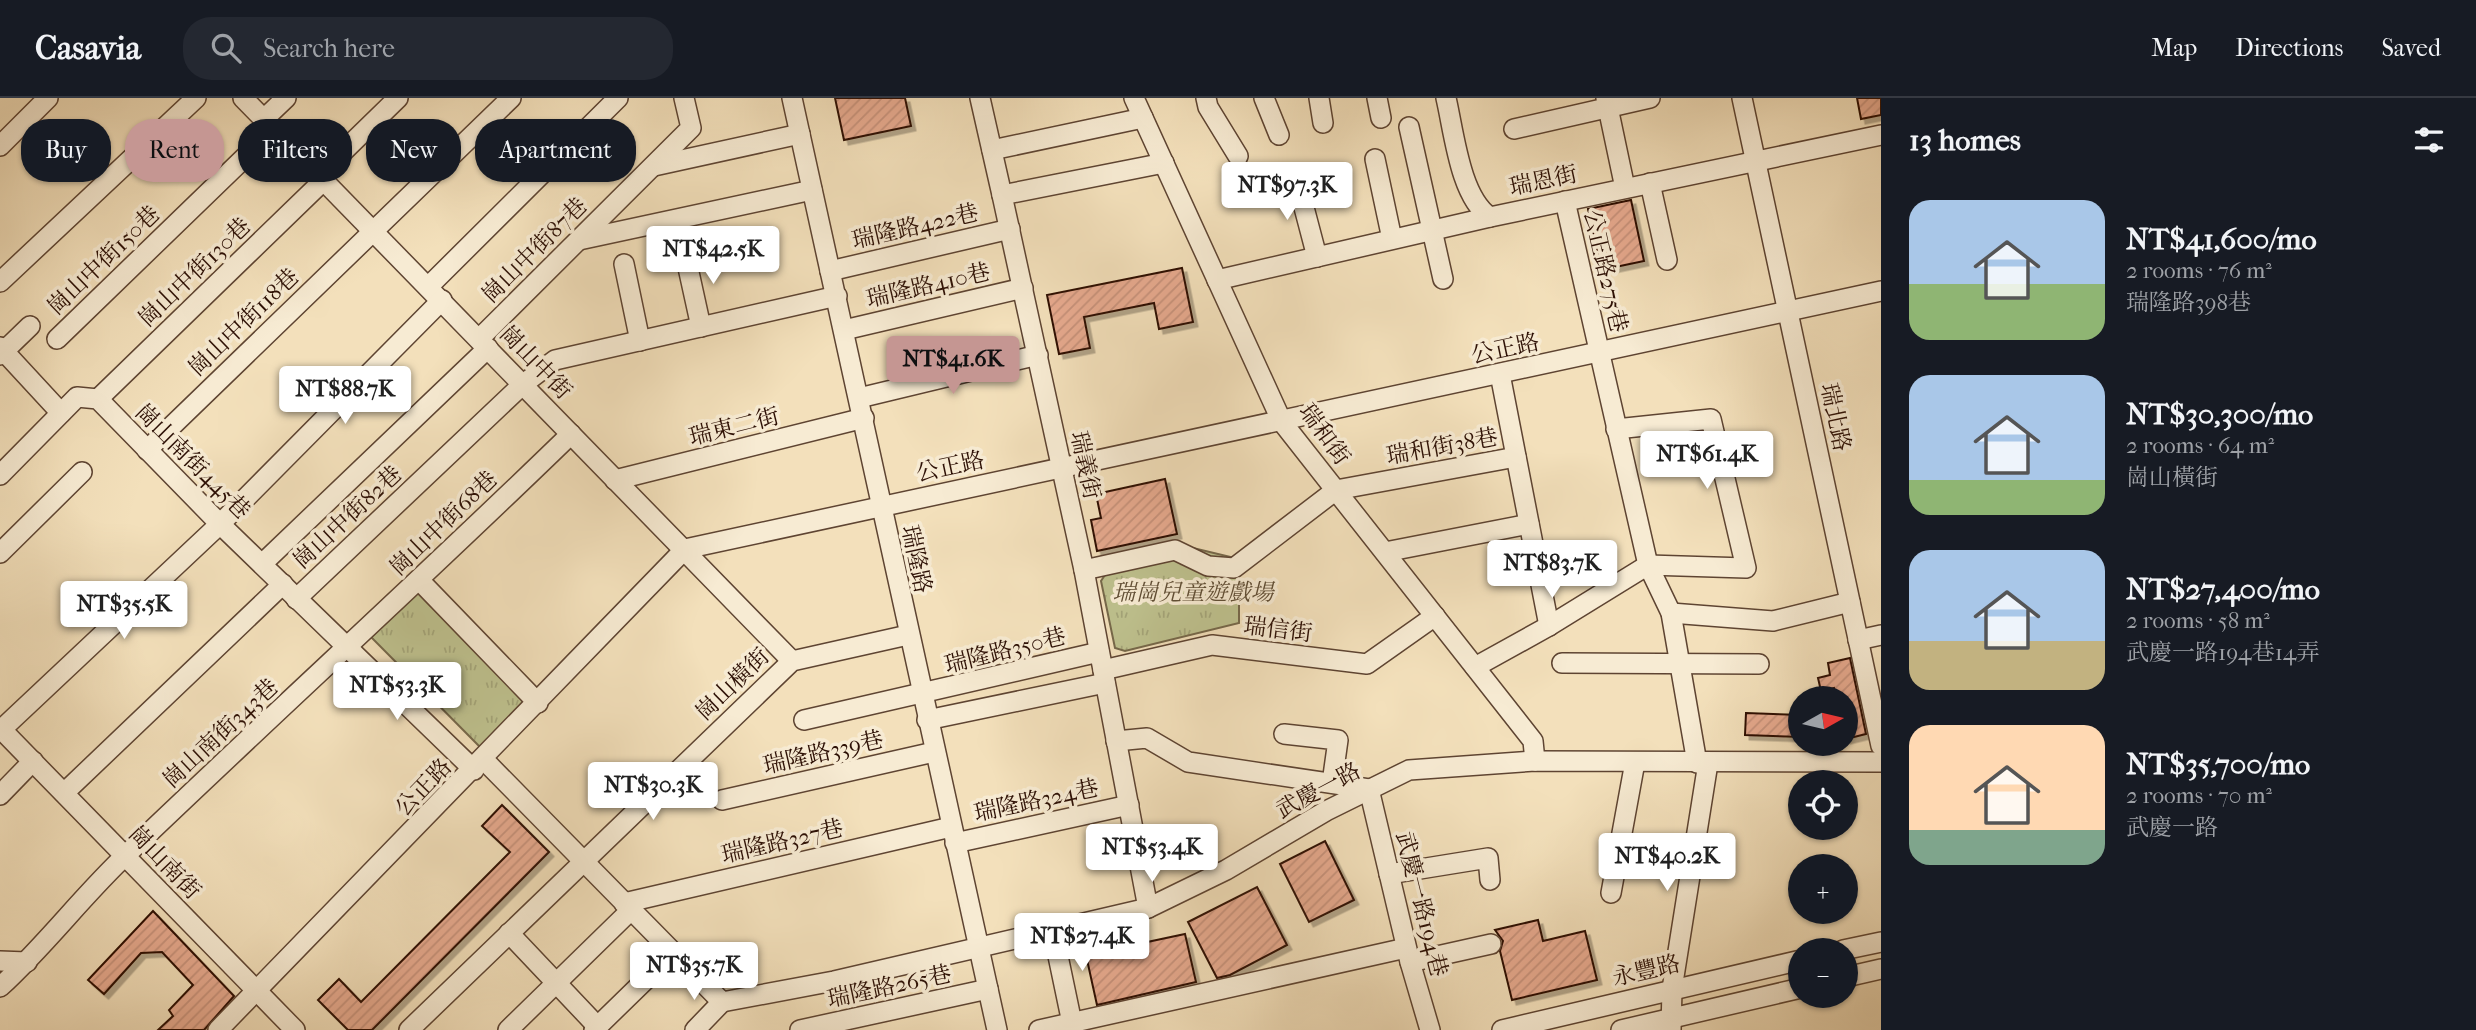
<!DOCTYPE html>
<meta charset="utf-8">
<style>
body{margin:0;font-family:"IM FELL French Canon","Noto Serif TC",serif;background:#242831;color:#f1f3f6;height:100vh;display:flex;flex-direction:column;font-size:26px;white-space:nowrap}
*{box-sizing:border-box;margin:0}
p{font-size:23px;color:#9ea1a6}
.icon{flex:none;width:38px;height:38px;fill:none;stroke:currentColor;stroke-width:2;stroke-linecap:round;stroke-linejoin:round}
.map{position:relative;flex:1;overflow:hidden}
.details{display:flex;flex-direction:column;background:#171b24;width:595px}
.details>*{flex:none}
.hud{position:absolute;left:21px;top:21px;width:665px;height:63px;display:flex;gap:14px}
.needle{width:46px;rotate:82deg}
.fabs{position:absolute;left:1788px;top:588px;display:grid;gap:14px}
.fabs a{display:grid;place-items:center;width:70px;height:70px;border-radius:50%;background:#171b24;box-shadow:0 2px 5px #0004;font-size:35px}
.price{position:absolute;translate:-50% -60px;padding:0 16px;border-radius:7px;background:#fff;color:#222;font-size:23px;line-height:46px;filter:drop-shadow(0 2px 4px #0008)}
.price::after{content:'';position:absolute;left:50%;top:42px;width:21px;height:16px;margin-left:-10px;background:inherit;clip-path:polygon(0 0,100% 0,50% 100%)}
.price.current{background:#c59692;color:#111}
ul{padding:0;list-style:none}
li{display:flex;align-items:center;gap:21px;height:175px;padding:0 28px}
li span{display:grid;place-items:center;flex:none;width:196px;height:140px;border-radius:21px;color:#555}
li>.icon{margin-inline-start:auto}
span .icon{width:84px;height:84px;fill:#fffc;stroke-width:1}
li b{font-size:30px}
h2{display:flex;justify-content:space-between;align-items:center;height:84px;padding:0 28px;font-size:30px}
.pill{padding:0 24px;border-radius:28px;background:#171b24;box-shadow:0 2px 5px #0004;font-size:24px;line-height:63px}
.pill.current{background:#c59692;color:#111}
header{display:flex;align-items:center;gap:42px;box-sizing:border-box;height:98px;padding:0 35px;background:#171b24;border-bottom:2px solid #363941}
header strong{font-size:33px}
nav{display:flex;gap:38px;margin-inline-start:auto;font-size:24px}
.search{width:490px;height:63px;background:#242831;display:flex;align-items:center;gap:18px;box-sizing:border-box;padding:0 24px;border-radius:28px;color:#9ea1a6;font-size:26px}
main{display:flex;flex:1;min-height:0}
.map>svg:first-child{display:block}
.park{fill:url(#park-tufts);stroke:#76684a;stroke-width:2}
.building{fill:url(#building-hatch);stroke:#2d1005;stroke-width:2;filter:url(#shadow)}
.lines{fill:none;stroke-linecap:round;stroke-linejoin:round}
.minor-casing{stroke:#5e4432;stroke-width:22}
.minor{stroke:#f7ebd3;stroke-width:19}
.labels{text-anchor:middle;stroke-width:7;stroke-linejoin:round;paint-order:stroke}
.street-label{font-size:23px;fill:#2d1005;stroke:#f7ebd3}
.park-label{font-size:23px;font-style:italic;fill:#604e35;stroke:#f7ebd3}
</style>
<header>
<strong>Casavia</strong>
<div class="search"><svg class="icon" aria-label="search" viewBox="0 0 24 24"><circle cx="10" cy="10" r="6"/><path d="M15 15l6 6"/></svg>Search here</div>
<nav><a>Map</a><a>Directions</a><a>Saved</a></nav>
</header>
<main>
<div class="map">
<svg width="1881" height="932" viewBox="0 0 1881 932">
<defs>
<pattern id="park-tufts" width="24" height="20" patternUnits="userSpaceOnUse" patternTransform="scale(1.75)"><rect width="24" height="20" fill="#bec18e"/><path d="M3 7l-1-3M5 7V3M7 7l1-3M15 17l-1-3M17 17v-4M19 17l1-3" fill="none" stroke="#a4a579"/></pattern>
<pattern id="building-hatch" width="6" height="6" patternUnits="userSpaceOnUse" patternTransform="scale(1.75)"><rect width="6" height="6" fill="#e7aa8f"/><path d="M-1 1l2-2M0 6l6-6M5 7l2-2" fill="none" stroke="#c6917a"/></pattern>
<filter id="shadow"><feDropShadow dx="4.5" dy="4.5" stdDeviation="0" flood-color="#0004"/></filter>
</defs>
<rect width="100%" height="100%" fill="#f3e0bb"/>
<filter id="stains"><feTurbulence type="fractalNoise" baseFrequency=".00286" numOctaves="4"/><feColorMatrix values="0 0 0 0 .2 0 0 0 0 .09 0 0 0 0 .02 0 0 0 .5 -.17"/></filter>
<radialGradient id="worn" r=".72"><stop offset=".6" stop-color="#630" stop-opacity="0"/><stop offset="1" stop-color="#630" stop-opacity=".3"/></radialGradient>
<g class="park">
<path d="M1193,450l46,11v64l-114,28 -10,-3 -14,-67 6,-9z"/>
<path d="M424,486l109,110 -53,53 -109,-110z"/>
</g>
<g class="building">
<path d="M835,0h70l6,28 -67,14z"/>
<path d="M1857,0h24v17l-20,4z"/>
<path d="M1631,102l13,61 -43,9 -13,-61z"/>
<path d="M1182,170l11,54 -34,7 -5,-26 -70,14 6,31 -31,6 -12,-59z"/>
<path d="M1165,381l12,55 -80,17 -6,-31 10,-2 -5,-24z"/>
<path d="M1850,560l16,76 -20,5v-41h-10l-2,-10 -13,3 -3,-13 12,-3 -2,-12z"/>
<path d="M1746,615l55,2v22l-56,-2z"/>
<path d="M502,707l47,47 -177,178h-24l-30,-30 21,-21 22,23 149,-150 -28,-26z"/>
<path d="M1325,743l29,59 -45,22 -29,-58z"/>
<path d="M1257,789l30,58 -57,30 -13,3 -29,-56z"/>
<path d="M153,813l81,85 -30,34h-46l15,-14 -4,-6 24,-25 -31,-33 -21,1 -37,41 -16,-14z"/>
<path d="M1538,822l5,21 42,-10 12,49 -85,20 -12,-49 3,-10 -8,-11z"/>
<path d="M1185,836l11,48 -99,23 -11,-50z"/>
</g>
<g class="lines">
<defs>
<g id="minor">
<path d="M243,0l549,563"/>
<path d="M792,0l205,932"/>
<path d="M980,0l22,97"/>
<path d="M1134,0l148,324 251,319 2,20"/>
<path d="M1206,0l2,9 30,49"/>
<path d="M1264,0l15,37"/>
<path d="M1319,0l4,25"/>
<path d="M1377,0l4,20"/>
<path d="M1446,0c8,34 14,99 44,119"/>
<path d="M1606,0l19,90"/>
<path d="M1742,0l139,648"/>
<path d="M264,21l22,-21"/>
<path d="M1409,29l34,152"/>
<path d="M1514,31l136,-31"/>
<path d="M0,48l48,-48"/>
<path d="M992,52l151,-32"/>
<path d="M1375,61l17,80"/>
<path d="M654,68l146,-32"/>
<path d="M319,77l79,-77"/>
<path d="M1296,79l21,80"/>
<path d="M1650,85l17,77"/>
<path d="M1565,103l83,364 23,48 26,150"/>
<path d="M579,142l233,-50"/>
<path d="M685,156l16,73"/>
<path d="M624,166l16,77"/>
<path d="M830,173l180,-42"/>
<path d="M1217,182l273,-63 391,-82"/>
<path d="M0,184l196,-184"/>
<path d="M428,189l190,-189"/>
<path d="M844,232l179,-42"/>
<path d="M57,241l217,-210"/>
<path d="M479,241l212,-211 -7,-30"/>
<path d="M0,249l61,66"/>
<path d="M0,257l30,-29"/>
<path d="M1500,276l49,252"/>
<path d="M859,300l179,-43"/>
<path d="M98,301l226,-219"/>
<path d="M1616,331l95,-10 35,149 -98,-3"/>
<path d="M147,352l364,-352"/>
<path d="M0,377l77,-78 21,2 122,125 254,246"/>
<path d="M615,382l249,-62"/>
<path d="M1385,454l144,-28"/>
<path d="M0,455l82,-81"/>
<path d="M262,466l226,-216"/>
<path d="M1084,472l91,-20 33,16 26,2 102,-78 180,-33"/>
<path d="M420,483l118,122"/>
<path d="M296,501l226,-214 33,-25 282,-64"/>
<path d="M1671,515l102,8 77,-19"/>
<path d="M1858,542l23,-5"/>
<path d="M1562,565l197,1"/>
<path d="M1475,569l74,-41 99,-61"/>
<path d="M1103,572l109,-25 155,19 68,-48"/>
<path d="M804,622l295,-68"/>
<path d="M927,622l178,-37"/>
<path d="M0,630l295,302"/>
<path d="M2,631l218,-205 222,-224"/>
<path d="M1284,636l54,6 -6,43"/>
<path d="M1116,643l31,-3 41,24 181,27 41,173 20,68"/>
<path d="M484,662l238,242 112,-21 314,-73 78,-38 100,-59 83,-41 126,-9 346,1"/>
<path d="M64,695l219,-209"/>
<path d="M0,697l33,-34"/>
<path d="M722,702l212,-48"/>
<path d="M955,745l174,-38"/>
<path d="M1389,776l99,-16 2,22"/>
<path d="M1611,795l24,-131"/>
<path d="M624,805l327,-76"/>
<path d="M1148,810l-64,-338 -82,-375 162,-32"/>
<path d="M1053,834l19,91"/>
<path d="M509,835l88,93"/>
<path d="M1843,852l38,-8"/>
<path d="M0,863l27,1"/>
<path d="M1410,864l81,-18"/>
<path d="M1846,879l35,-8"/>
<path d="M0,889c46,-42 83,-92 128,-134 147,-141 297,-277 443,-419"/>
<path d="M218,932l467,-481 1196,-258"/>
<path d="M409,932l383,-369 116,-26"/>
<path d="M508,932l123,-120"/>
<path d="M594,932l79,-77"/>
<path d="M695,932l27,-28"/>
<path d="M800,932l188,-41"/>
<path d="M1039,932l367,-82"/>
<path d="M1502,932l299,-70"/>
<path d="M1621,932l180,-42"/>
<path d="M1671,932l1,-41 36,-226"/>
</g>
</defs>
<use href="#minor" class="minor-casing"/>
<use href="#minor" class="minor"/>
</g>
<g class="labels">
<g class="street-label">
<text transform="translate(1543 82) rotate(-12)" y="8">瑞恩街</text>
<text transform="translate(915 128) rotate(-13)" y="8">瑞隆路422巷</text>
<text transform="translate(534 152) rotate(-45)" y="8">崗山中街87巷</text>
<text transform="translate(103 162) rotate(-44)" y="8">崗山中街150巷</text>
<text transform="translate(1606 173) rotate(77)" y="8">公正路275巷</text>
<text transform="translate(194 174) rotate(-44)" y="8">崗山中街130巷</text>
<text transform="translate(928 187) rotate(-13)" y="8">瑞隆路410巷</text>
<text transform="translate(243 224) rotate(-44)" y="8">崗山中街118巷</text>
<text transform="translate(1505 250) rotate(-12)" y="8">公正路</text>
<text transform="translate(536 264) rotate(46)" y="8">崗山中街</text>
<text transform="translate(1836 319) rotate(78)" y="8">瑞北路</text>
<text transform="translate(734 328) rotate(-14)" y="8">瑞東二街</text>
<text transform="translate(1325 336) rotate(54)" y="8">瑞和街</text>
<text transform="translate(1442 348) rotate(-10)" y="8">瑞和街38巷</text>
<text transform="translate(193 363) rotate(45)" y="8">崗山南街445巷</text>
<text transform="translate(1086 367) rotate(78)" y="8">瑞義街</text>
<text transform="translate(950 368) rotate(-12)" y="8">公正路</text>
<text transform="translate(347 419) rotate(-43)" y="8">崗山中街82巷</text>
<text transform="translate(443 425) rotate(-44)" y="8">崗山中街68巷</text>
<text transform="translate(917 461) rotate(78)" y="8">瑞隆路</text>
<text transform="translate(1278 531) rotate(7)" y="8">瑞信街</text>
<text transform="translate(1005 552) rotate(-14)" y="8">瑞隆路350巷</text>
<text transform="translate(732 586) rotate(-44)" y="8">崗山橫街</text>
<text transform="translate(220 635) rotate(-43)" y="8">崗山南街343巷</text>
<text transform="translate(823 654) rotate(-13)" y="8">瑞隆路339巷</text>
<text transform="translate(423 689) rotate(-46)" y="8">公正路</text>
<text transform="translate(1318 692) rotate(-28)" y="8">武慶一路</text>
<text transform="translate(1036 702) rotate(-12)" y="8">瑞隆路324巷</text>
<text transform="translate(782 743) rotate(-13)" y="8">瑞隆路327巷</text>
<text transform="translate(165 764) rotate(46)" y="8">崗山南街</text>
<text transform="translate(1422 806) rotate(76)" y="8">武慶一路194巷</text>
<text transform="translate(1646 872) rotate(-13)" y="8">永豐路</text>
<text transform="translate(889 888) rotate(-12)" y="8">瑞隆路265巷</text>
</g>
<g class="park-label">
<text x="1193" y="502">瑞崗兒童遊戲場</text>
</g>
</g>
<rect width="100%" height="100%" filter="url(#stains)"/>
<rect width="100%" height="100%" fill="url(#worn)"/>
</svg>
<div class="fabs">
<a><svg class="needle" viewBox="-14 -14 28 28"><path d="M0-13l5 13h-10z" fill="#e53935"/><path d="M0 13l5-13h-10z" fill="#9ea1a6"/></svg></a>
<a><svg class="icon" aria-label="locate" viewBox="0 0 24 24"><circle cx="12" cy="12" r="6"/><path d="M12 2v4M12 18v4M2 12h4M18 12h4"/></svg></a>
<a>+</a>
<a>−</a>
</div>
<b class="price" style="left:1287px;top:124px">NT$97.3K</b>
<b class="price" style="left:713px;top:188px">NT$42.5K</b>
<b class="price current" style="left:953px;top:298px">NT$41.6K</b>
<b class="price" style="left:345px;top:328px">NT$88.7K</b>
<b class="price" style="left:1707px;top:393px">NT$61.4K</b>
<b class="price" style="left:1552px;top:502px">NT$83.7K</b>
<b class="price" style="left:124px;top:543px">NT$35.5K</b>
<b class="price" style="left:397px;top:624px">NT$53.3K</b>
<b class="price" style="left:653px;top:724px">NT$30.3K</b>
<b class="price" style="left:1152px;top:786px">NT$53.4K</b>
<b class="price" style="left:1667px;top:795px">NT$40.2K</b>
<b class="price" style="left:1082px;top:875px">NT$27.4K</b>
<b class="price" style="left:694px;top:904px">NT$35.7K</b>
<div class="hud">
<a class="pill">Buy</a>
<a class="pill current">Rent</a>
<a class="pill">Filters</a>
<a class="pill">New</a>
<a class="pill">Apartment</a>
</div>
</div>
<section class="details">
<h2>13 homes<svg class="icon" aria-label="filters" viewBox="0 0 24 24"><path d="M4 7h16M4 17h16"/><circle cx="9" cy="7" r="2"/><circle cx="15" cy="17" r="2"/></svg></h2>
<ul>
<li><span style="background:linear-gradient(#a9c7e8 60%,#8fb573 0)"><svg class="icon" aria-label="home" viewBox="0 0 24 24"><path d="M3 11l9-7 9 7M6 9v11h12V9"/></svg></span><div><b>NT$41,600/mo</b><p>2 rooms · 76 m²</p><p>瑞隆路398巷</p></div></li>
<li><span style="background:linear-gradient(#a9c7e8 75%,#8fb573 0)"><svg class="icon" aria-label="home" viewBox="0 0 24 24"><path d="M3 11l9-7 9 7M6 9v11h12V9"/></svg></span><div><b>NT$30,300/mo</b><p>2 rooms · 64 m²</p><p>崗山橫街</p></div></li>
<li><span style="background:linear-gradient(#a9c7e8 65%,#c2b280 0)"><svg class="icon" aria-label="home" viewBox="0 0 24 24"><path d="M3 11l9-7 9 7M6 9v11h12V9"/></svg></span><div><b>NT$27,400/mo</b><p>2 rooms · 58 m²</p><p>武慶一路194巷14弄</p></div></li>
<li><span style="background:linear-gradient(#ffd9b3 75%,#7fa58c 0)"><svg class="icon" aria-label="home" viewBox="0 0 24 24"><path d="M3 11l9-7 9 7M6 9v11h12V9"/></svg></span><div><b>NT$35,700/mo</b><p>2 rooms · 70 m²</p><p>武慶一路</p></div></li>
</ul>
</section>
</main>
